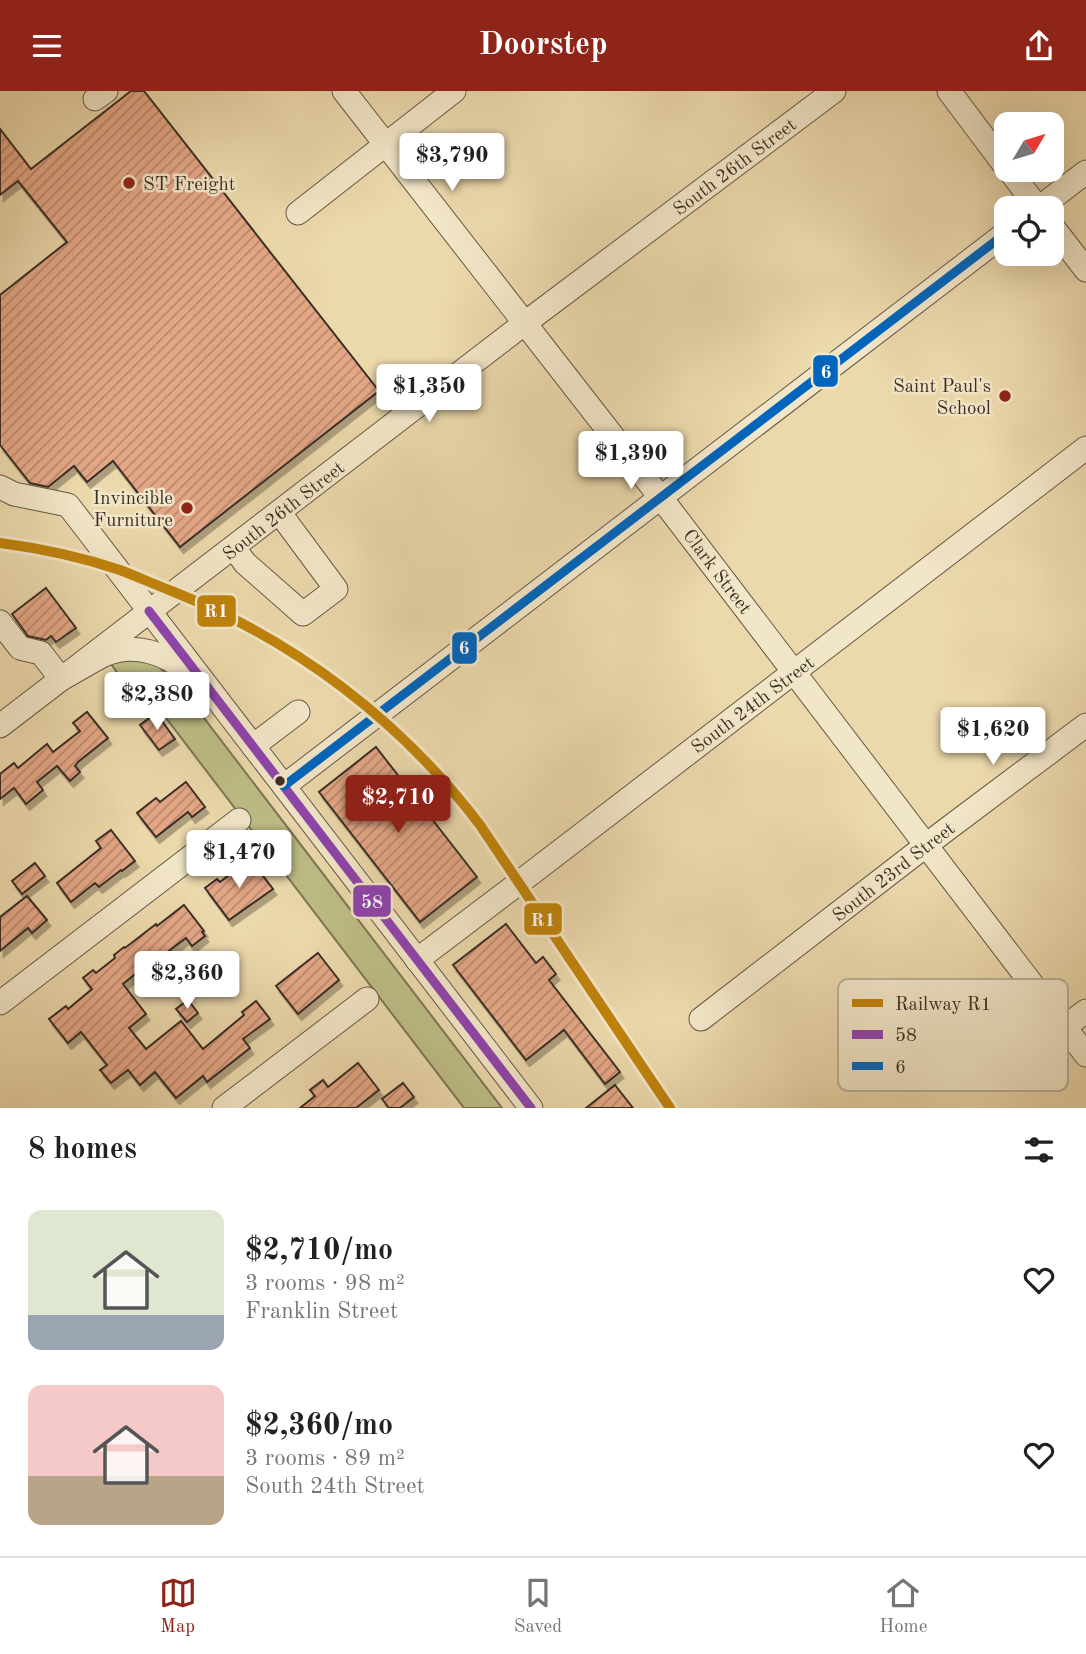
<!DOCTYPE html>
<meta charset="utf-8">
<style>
body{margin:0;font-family:"Old Standard TT",serif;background:#f2f2f2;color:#202124;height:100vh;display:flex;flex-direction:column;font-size:26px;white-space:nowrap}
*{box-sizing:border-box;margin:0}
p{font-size:23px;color:#757577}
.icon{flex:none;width:38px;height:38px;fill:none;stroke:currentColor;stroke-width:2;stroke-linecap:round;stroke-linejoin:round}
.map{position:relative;height:1017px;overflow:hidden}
.side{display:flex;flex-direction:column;background:#fff;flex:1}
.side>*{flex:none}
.needle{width:46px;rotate:52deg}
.controls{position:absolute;left:994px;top:21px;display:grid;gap:14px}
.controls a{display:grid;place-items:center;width:70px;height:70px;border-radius:14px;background:#fff;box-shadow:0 7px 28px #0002;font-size:35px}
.price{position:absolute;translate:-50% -60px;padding:0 16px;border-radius:7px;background:#fff;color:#222;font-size:23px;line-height:46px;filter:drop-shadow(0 2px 4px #0008)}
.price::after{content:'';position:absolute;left:50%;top:42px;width:21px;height:16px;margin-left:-10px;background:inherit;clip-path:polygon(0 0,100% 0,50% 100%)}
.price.on{background:#8f2418;color:#fff}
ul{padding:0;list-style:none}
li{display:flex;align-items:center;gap:21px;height:175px;padding:0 28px}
li span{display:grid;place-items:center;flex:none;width:196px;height:140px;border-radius:14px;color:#555}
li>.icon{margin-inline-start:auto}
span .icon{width:84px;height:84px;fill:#fffc;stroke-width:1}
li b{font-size:30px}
h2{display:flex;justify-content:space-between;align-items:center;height:84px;padding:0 28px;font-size:30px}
header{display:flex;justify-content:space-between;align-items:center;height:91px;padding:0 28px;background:#8f2418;color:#fff;font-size:32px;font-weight:600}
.dock{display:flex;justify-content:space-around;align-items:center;height:98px;border-top:2px solid #e0e0e0;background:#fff;font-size:19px;color:#757577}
.dock a{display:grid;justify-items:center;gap:4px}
.dock .on{color:#8f2418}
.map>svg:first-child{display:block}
.park{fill:#bdbd85;stroke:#7c7655;stroke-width:2}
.building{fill:url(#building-hatch);stroke:#3b2e25;stroke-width:2;filter:url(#shadow)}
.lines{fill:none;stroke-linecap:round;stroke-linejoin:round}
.minor-casing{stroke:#675846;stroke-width:25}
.minor{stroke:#f2e6c8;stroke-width:23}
.bus-1-casing{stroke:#f2e6c8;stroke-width:14}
.bus-2-casing{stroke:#f2e6c8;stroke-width:14}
.bus-1{stroke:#8e44ad;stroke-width:9}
.bus-2{stroke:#0065bd;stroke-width:9}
.rail-1-casing{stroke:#f2e6c8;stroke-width:16}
.rail-1{stroke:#bf820b;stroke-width:10}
.poi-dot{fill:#8f2418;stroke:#f2e6c8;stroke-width:2.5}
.bus-dot{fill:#3b2e25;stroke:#f2e6c8;stroke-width:2.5}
.labels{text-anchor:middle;stroke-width:5;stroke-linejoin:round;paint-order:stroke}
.street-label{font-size:19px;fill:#3b2e25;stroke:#f2e6c8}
.poi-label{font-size:19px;fill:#3b2e25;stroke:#f2e6c8;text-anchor:end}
.key{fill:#f2e6c8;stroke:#bbaf97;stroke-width:2}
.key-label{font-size:19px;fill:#3b2e25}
.line-badge{stroke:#f2e6c8;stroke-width:2.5}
.badge-label{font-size:19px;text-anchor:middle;font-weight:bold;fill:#fff}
</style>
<header><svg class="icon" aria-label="menu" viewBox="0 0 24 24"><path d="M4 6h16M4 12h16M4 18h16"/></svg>Doorstep<svg class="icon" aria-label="share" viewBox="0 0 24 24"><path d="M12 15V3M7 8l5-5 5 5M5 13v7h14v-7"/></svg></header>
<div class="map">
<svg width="1086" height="1017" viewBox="0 0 1086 1017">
<defs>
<pattern id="building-hatch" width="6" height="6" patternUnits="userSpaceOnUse" patternTransform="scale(1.75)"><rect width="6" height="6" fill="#e4a786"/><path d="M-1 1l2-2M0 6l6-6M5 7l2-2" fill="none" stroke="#ba886d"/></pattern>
<filter id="shadow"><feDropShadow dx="3.5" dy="6" stdDeviation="0" flood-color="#0004"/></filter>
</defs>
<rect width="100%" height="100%" fill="#ebd8ab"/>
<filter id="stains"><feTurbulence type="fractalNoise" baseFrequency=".00286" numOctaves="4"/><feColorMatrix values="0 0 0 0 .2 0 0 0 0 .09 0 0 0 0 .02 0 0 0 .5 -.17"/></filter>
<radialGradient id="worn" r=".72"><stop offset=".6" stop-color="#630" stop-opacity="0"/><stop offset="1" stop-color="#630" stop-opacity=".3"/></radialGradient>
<path class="park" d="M134,566l22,7 25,24 321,420h-38l-311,-407 -23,-11 -19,-26z"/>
<g class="building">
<path d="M131,0h13l235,300 -199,156 -67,-86 -26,21 -13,-16 -26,21 -18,-4 -30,-38v-150l67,-53 -49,-61 -18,14v-66l31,40z"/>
<path d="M46,497l30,40 -20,14 -5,-6 -5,4 -18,-4 -16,-22z"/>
<path d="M87,621l21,26 -30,24 -3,4 5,6 -10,9 -13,-15 -20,16 6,8 -17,14 -12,-16 -14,11v-25l14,-11 4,5 29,-24 6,8 27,-21 -7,-8z"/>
<path d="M156,622l19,26 -16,11 -19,-25z"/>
<path d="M376,656l101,130 -57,45 -101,-130z"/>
<path d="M186,691l19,25 -13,10 -4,-5 -32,25 -19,-24 19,-15 4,4z"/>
<path d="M111,739l24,31 -13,10 -1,-1 -22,17 -4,-4 -24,19 -14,-19 44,-35 -5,-7z"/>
<path d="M250,768l23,30 -44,31 -24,-32 12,-9 3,3z"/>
<path d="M35,772l10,13 -23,18 -10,-13z"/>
<path d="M27,805l20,24 -15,13 -4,-5 -28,23v-34z"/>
<path d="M184,814l20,26 -2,1 3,4 -13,10 -6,-8 -41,31 -1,-2 -21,17 23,30 -17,14 17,21 35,-28 22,28 41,-34 -2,-3 14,-11 14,18 -27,20 7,9 -43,34 -4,-6 -27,22 -21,-26 -15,13 -12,-15 -17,13 -11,-13 7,-5 -26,-33 -13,11 -19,-24 17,-13 2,3 24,-20 -9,-11 10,-8 3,3 19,-15 -1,-3 10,-8 1,1 31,-24 1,2z"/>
<path d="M506,833l30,39 7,-6 13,17 -7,6 71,92 -15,12 -41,-54 -38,30 -73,-95z"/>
<path d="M318,862l21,27 -41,34 -22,-28z"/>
<path d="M188,909l10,13 -11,9 -11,-13z"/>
<path d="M358,972l21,27 -23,18h-56l15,-12 -5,-6 13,-10 5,7z"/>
<path d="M403,992l11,14 -14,11h-11l-7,-9z"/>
<path d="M615,994l18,23h-47z"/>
</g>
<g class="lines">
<defs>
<g id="minor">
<path d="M344,0l327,420 415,544"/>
<path d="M949,0l57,76"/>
<path d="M95,8l11,-8"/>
<path d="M1009,79l29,38"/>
<path d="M1039,117l47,-36"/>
<path d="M298,122l156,-122"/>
<path d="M1052,135l34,44"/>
<path d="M0,396l14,7 54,11 463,603"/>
<path d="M234,457l11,15 58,51 33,-25 -57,-77"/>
<path d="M0,531l20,26 21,5 20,26c15,-8 29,-17 43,-24 30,-13 63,-2 86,19"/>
<path d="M0,635l525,-403 309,-232"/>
<path d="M253,655l45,-34"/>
<path d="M284,695l722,-553"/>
<path d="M417,869l103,-78 566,-434"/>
<path d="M0,912l239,-183"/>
<path d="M701,928l241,-186 144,-108"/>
<path d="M1065,936l21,-16"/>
<path d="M224,1017l143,-109"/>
</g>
</defs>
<use href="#minor" class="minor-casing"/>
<use href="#minor" class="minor"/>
<defs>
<path id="bus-1" d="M149,520l382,497"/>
<path id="bus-2" d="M284,695l722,-553"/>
</defs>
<use href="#bus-1" class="bus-1-casing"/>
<use href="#bus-2" class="bus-2-casing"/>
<use href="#bus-1" class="bus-1"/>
<use href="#bus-2" class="bus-2"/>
<defs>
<path id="rail-1" d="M0,452c38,5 84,15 120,27 18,7 36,15 54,22 122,49 227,129 306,233l190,283"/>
</defs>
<use href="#rail-1" class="rail-1-casing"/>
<use href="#rail-1" class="rail-1"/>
</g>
<g class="poi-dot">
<circle cx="129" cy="92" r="7"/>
<circle cx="1005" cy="305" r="7"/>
<circle cx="187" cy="417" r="7"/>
</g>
<circle class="bus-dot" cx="280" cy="690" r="6"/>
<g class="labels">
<g class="street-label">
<text transform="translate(734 75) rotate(-37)" y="7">South 26th Street</text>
<text transform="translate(283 419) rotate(-38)" y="7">South 26th Street</text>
<text transform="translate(718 480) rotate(53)" y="7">Clark Street</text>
<text transform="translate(752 613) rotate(-37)" y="7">South 24th Street</text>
<text transform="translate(893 780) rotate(-38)" y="7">South 23rd Street</text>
</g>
<g class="poi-label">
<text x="143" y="99" text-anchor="start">ST Freight</text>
<text x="991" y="301">Saint Paul's<tspan x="991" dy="22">School</tspan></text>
<text x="173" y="413">Invincible<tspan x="173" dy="22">Furniture</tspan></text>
</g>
</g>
<rect x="838" y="888" width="230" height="112" rx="10" class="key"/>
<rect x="852" y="908" width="31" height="8" fill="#bf820b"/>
<rect x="852" y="939" width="31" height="9" fill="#8e44ad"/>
<rect x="852" y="971" width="31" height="8" fill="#0065bd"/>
<g class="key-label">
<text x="895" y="919">Railway R1</text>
<text x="895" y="950">58</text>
<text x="895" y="982">6</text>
</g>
<g class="line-badge">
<rect x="812" y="263" width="27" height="34" rx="7" fill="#0065bd"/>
<rect x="196" y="503" width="41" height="34" rx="7" fill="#bf820b"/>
<rect x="451" y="540" width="27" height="34" rx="7" fill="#0065bd"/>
<rect x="352" y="793" width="40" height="34" rx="7" fill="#8e44ad"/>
<rect x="523" y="811" width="40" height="34" rx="7" fill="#bf820b"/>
</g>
<g class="badge-label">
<text x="826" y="287">6</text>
<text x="216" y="526">R1</text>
<text x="464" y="563">6</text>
<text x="372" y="817">58</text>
<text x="543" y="835">R1</text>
</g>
<rect width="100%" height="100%" filter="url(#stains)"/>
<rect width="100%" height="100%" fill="url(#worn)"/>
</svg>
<div class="controls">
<a><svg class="needle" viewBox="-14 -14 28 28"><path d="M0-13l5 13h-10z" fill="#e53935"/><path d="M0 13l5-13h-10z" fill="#757577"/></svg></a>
<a><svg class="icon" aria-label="locate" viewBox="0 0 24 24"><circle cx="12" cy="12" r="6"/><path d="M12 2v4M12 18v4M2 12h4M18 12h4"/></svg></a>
</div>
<b class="price" style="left:452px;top:102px">$3,790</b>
<b class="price" style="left:429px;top:333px">$1,350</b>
<b class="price" style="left:631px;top:400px">$1,390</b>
<b class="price" style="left:157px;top:641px">$2,380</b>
<b class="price" style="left:993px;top:676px">$1,620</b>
<b class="price on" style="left:398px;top:744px">$2,710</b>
<b class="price" style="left:239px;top:799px">$1,470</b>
<b class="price" style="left:187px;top:920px">$2,360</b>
</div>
<section class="side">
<h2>8 homes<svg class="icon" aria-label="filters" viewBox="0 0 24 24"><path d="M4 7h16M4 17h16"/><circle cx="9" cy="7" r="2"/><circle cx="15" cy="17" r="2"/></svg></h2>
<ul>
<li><span style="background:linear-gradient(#dfe7d0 75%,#9aa5b1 0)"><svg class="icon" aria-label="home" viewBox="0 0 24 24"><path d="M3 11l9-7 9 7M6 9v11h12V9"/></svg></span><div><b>$2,710/mo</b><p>3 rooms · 98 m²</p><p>Franklin Street</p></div><svg class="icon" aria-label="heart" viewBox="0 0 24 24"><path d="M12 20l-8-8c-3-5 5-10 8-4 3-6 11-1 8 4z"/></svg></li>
<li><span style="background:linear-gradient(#f6c9c9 65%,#b9a48a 0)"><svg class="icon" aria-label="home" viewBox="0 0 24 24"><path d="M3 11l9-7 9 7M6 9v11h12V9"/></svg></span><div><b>$2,360/mo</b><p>3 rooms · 89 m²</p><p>South 24th Street</p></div><svg class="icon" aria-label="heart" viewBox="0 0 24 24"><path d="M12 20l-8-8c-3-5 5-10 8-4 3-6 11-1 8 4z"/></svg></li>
</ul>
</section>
<nav class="dock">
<a class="on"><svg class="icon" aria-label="map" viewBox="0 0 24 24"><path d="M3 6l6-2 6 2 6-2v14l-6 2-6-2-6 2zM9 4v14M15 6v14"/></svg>Map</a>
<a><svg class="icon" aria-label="saved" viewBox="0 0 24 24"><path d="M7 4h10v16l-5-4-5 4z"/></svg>Saved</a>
<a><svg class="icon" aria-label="home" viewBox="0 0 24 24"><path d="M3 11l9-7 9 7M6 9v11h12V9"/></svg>Home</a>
</nav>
